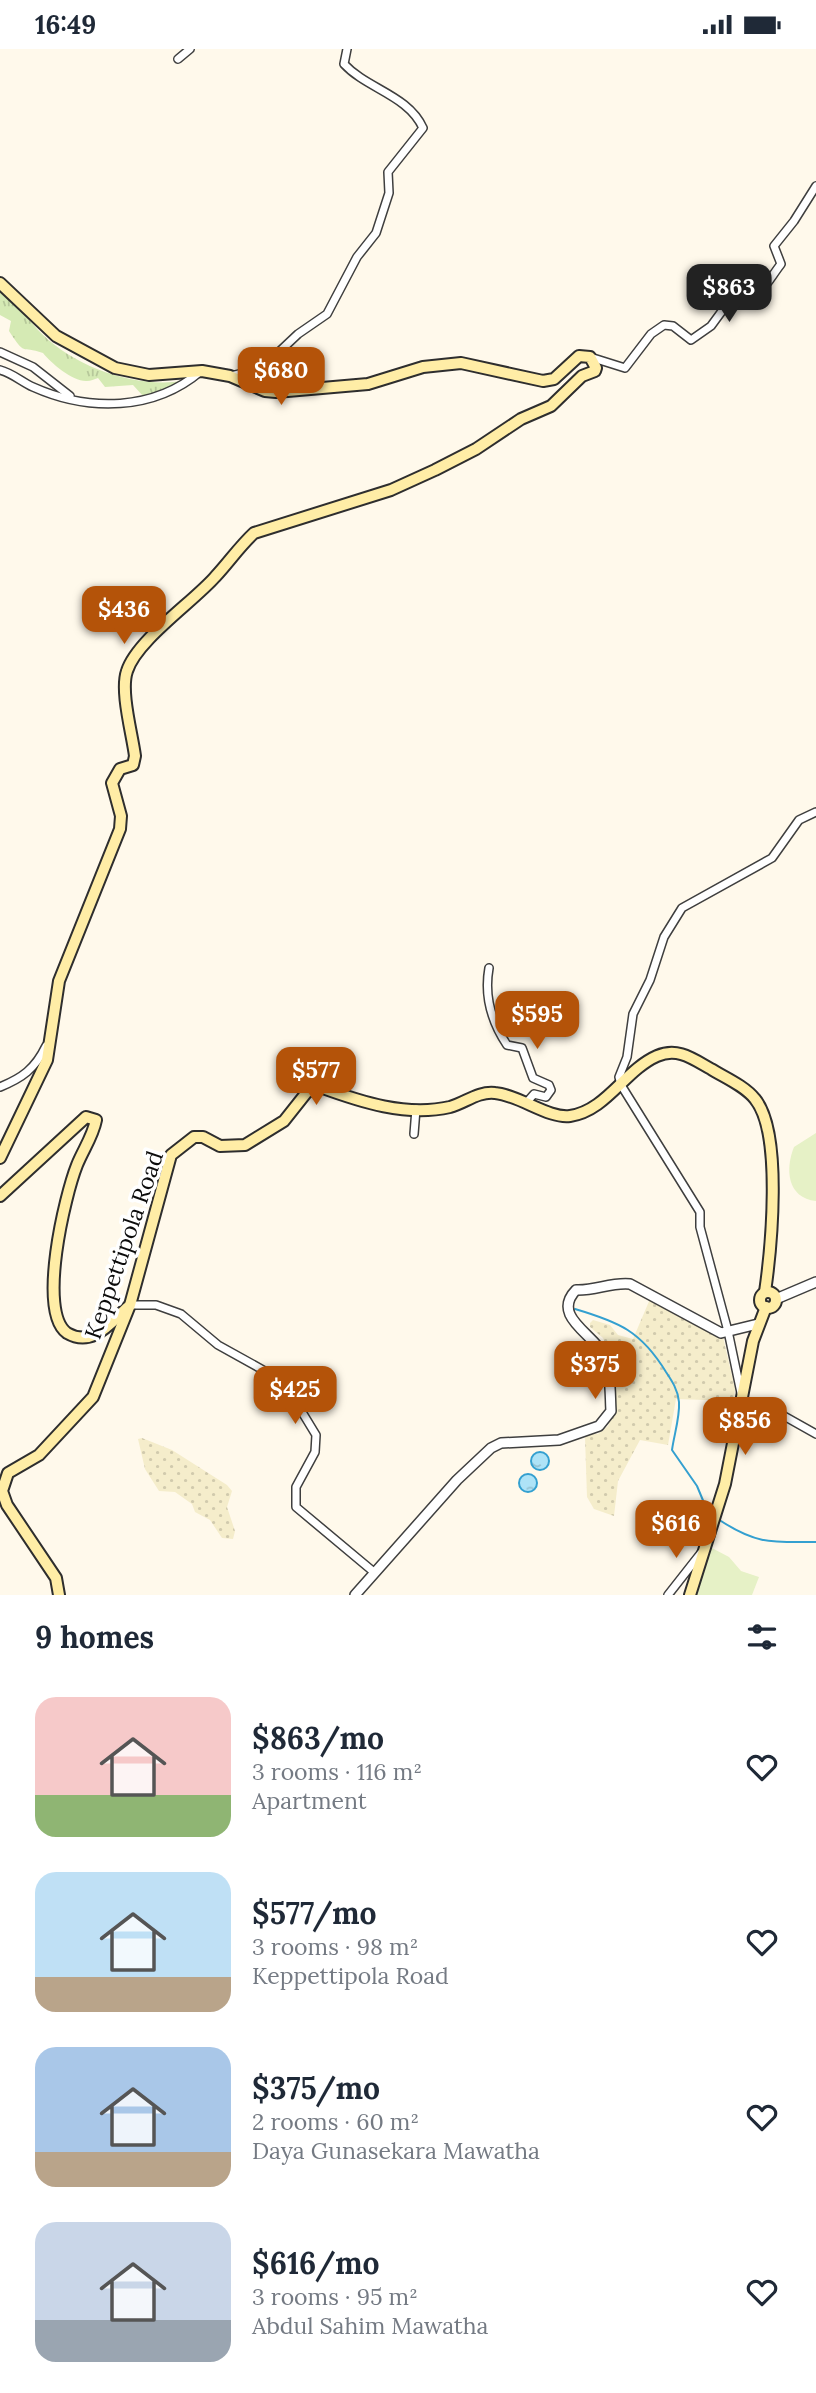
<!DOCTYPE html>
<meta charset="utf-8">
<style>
body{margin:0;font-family:Lora,serif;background:#f6f6f7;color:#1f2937;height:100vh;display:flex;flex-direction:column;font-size:26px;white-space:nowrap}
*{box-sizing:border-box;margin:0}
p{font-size:23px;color:#747a83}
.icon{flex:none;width:38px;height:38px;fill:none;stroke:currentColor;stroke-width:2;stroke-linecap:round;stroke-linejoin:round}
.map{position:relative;height:1546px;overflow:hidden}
.panel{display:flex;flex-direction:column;background:#fff;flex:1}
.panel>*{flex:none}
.price{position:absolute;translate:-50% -60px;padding:0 16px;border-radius:14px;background:#b45309;color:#fff;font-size:23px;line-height:46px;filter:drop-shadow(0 2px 4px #0008)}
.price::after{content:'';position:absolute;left:50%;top:42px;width:21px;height:16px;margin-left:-10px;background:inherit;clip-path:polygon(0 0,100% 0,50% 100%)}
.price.on{background:#222;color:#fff}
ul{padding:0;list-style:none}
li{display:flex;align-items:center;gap:21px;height:175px;padding:0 35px}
li span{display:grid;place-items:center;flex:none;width:196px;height:140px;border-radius:21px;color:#555}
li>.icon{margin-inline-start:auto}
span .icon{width:84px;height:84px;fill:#fffc;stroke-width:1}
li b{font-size:30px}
h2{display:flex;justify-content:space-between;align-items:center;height:84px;padding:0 35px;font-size:30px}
.status{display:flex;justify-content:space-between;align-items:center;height:49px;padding:0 35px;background:#fff;direction:ltr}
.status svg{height:19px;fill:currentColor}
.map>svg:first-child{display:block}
.farmland{fill:url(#farmland-dots)}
.grass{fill:url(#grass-tufts)}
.pitch{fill:#e6f1c6}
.water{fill:url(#water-ripples);stroke:#34a0d0;stroke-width:2}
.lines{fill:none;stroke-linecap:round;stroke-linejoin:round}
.stream{stroke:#34a0d0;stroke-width:2}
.minor-casing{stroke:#3f3f3f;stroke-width:10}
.tertiary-casing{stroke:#3f3f3f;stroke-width:12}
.secondary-casing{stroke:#2e2e2e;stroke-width:14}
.minor{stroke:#fff;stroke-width:7}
.tertiary{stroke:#fff;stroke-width:9}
.secondary{stroke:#ffeda6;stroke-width:10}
.labels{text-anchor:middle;stroke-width:7;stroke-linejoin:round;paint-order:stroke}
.street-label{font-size:23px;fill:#0c0c0c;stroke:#fff}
</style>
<div class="status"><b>16:49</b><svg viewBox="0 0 49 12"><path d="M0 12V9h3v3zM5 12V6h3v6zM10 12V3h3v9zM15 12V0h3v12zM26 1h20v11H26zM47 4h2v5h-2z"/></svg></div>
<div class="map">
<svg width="816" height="1546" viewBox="0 0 816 1546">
<defs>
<pattern id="farmland-dots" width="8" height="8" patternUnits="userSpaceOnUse" patternTransform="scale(1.75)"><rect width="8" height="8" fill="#f5edcb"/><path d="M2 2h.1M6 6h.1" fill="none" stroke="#d1caad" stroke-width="1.8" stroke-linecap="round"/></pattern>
<pattern id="grass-tufts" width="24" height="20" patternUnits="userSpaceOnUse" patternTransform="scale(1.75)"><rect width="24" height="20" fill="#d5eab4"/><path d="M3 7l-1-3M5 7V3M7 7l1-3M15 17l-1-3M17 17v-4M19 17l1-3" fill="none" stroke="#b6c89a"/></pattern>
<pattern id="water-ripples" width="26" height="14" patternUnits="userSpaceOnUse" patternTransform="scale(1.75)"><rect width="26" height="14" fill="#aee3f7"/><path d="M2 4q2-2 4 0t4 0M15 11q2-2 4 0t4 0" fill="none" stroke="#94c2d3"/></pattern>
</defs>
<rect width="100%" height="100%" fill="#fff9eb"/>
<g class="farmland">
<path d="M650,1250l73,38 12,52 -1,12 -58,-2 -8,46 -28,-5 -22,41 -4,35 -20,-7 -7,-12 -2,-60 4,-4 9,1 10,-8 7,-17 -1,-43 -11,-28 -13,-11v-4l3,-3 17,5 8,10 15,4z"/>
<path d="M142,1389l30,12 55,35 5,6 -5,16 8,24 -2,8 -11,-1 -12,-18 -15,-8 -3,-8 -17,-12 -16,-1 -14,-22 -7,-30z"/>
</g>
<path class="grass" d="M0,243c17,11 28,28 42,42 35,34 93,54 141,47l-35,16 -5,-1 -10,-11 -28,2 -7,-9c-4,1 -7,3 -11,3 -14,1 -36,-18 -44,-28 -23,-8 -17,4 -34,-22l2,-10 -11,-6z"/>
<g class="pitch">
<path d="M816,1084v68c-29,-3 -31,-32 -22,-54z"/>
<path d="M710,1498l19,10 12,14 18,6 -7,18h-57z"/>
</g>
<g class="water">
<circle cx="540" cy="1412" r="9"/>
<circle cx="528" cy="1434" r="9"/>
</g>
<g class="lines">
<g class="stream">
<path d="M575,1260c44,13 66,22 91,63 6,9 12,18 13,30 1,15 -5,33 -7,48l25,36 10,24"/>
<path d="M721,1472c37,24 52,21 95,21"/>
</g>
<defs>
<g id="minor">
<path d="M178,10l12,-10"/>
<path d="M0,303l33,15 37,29"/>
<path d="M590,308l35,11 26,-34 13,-9 9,1 18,14 20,-14 22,-30c30,3 31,-10 48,-32l-7,-18 20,-25 22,-35"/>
<path d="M0,321c12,3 22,12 33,17 56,25 121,24 168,-16"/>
<path d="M231,327l31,-8 36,-34 29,-20 30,-57 19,-24 13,-40 -1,-21 35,-44c-15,-33 -56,-39 -79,-64l3,-15"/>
<path d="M489,919c-5,28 2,53 18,77l15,3 11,30 16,7 2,5 -5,7 -12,-3 -7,8"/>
<path d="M0,1038c22,-9 35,-18 46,-41"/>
<path d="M414,1085l2,-25"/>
<path d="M130,1256h26l25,9 37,31 45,25 25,19 28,46 -1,17 -19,35v20l79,66"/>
<path d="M741,1344l-13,-62 -28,-104v-15l-79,-127 -2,-8 8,-20 6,-43 17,-34 14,-43 18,-29 90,-50 27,-38 17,-8"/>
<path d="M741,1351l27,7 48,27"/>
<path d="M668,1546l33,-42"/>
</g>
<g id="tertiary">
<path d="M776,1250l40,-17"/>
<path d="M355,1546l102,-115 34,-32 10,-5 58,-3 40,-14 12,-15c-1,-16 0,-38 -6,-54 -9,-22 -55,-40 -29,-67 19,1 35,-8 54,-6l91,49 37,-9"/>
</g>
<g id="secondary">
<path d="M0,234l56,53 59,32 34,7 53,-4 28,5 35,15 11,1 92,-8 55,-17 38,-4 82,18 11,-2 25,-23 11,1 6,11 -1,3 -13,5 -31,30 -30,13 -45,30 -41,21 -44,20 -137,43c-15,14 -25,29 -39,44 -22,25 -78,63 -88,94 -7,20 5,62 8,85l-2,9 -13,4 -8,14 9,33 -1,13 -61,152 -12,79 -47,98"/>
<path d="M0,1147l86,-79 10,3c-3,16 -13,30 -19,45 -12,30 -40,147 -10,168 26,15 43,-10 61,-26"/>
<circle cx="768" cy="1251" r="8"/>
<path d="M59,1546l-3,-17 -49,-73 -5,-14 6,-18 31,-18 54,-58 37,-92 41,-150 23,-18h9l17,9 25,-1 39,-24 23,-29 13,-5c41,15 86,30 130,20 15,-4 28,-16 45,-14 24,2 54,26 75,23 36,-5 55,-46 87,-60 21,-9 36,3 54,13 13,8 34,17 44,30 28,34 16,151 10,193"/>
<path d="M690,1546l35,-111 28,-143 13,-34"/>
</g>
</defs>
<use href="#minor" class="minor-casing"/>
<use href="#tertiary" class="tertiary-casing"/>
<use href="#secondary" class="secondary-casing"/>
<use href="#minor" class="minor"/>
<use href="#tertiary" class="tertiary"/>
<use href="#secondary" class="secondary"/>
</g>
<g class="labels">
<g class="street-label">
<text transform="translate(124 1196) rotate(-71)" y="8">Keppettipola Road</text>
</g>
</g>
</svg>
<b class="price on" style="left:729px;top:275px">$863</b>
<b class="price" style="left:281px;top:358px">$680</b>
<b class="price" style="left:124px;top:597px">$436</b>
<b class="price" style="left:537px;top:1002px">$595</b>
<b class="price" style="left:316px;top:1058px">$577</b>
<b class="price" style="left:595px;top:1352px">$375</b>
<b class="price" style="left:295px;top:1377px">$425</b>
<b class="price" style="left:745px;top:1408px">$856</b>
<b class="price" style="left:676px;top:1511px">$616</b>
</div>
<section class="panel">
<h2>9 homes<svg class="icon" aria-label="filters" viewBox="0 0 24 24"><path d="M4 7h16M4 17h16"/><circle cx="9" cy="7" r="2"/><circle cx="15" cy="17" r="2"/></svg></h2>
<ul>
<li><span style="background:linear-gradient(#f6c9c9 70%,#8fb573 0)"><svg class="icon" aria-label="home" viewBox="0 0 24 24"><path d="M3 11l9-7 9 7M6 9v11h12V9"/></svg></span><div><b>$863/mo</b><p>3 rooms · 116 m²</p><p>Apartment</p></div><svg class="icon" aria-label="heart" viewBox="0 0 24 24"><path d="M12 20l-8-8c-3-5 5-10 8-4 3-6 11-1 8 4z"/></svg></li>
<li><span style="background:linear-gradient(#bfe0f5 75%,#b9a48a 0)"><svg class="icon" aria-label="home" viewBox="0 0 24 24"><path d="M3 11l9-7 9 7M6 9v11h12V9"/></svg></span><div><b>$577/mo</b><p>3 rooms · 98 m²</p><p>Keppettipola Road</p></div><svg class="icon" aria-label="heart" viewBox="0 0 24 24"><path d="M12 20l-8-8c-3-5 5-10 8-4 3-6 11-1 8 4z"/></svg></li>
<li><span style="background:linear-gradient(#a9c7e8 75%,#b9a48a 0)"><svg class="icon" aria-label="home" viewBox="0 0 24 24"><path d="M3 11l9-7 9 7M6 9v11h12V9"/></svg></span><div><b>$375/mo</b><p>2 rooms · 60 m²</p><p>Daya Gunasekara Mawatha</p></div><svg class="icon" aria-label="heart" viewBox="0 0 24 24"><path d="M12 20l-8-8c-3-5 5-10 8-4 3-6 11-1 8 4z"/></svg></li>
<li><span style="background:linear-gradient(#c9d6e8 70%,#9aa5b1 0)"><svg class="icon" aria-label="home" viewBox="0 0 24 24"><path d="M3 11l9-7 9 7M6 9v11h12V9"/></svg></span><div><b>$616/mo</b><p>3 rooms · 95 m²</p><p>Abdul Sahim Mawatha</p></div><svg class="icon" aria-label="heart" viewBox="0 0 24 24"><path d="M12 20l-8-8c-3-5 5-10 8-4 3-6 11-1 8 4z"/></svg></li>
</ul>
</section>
